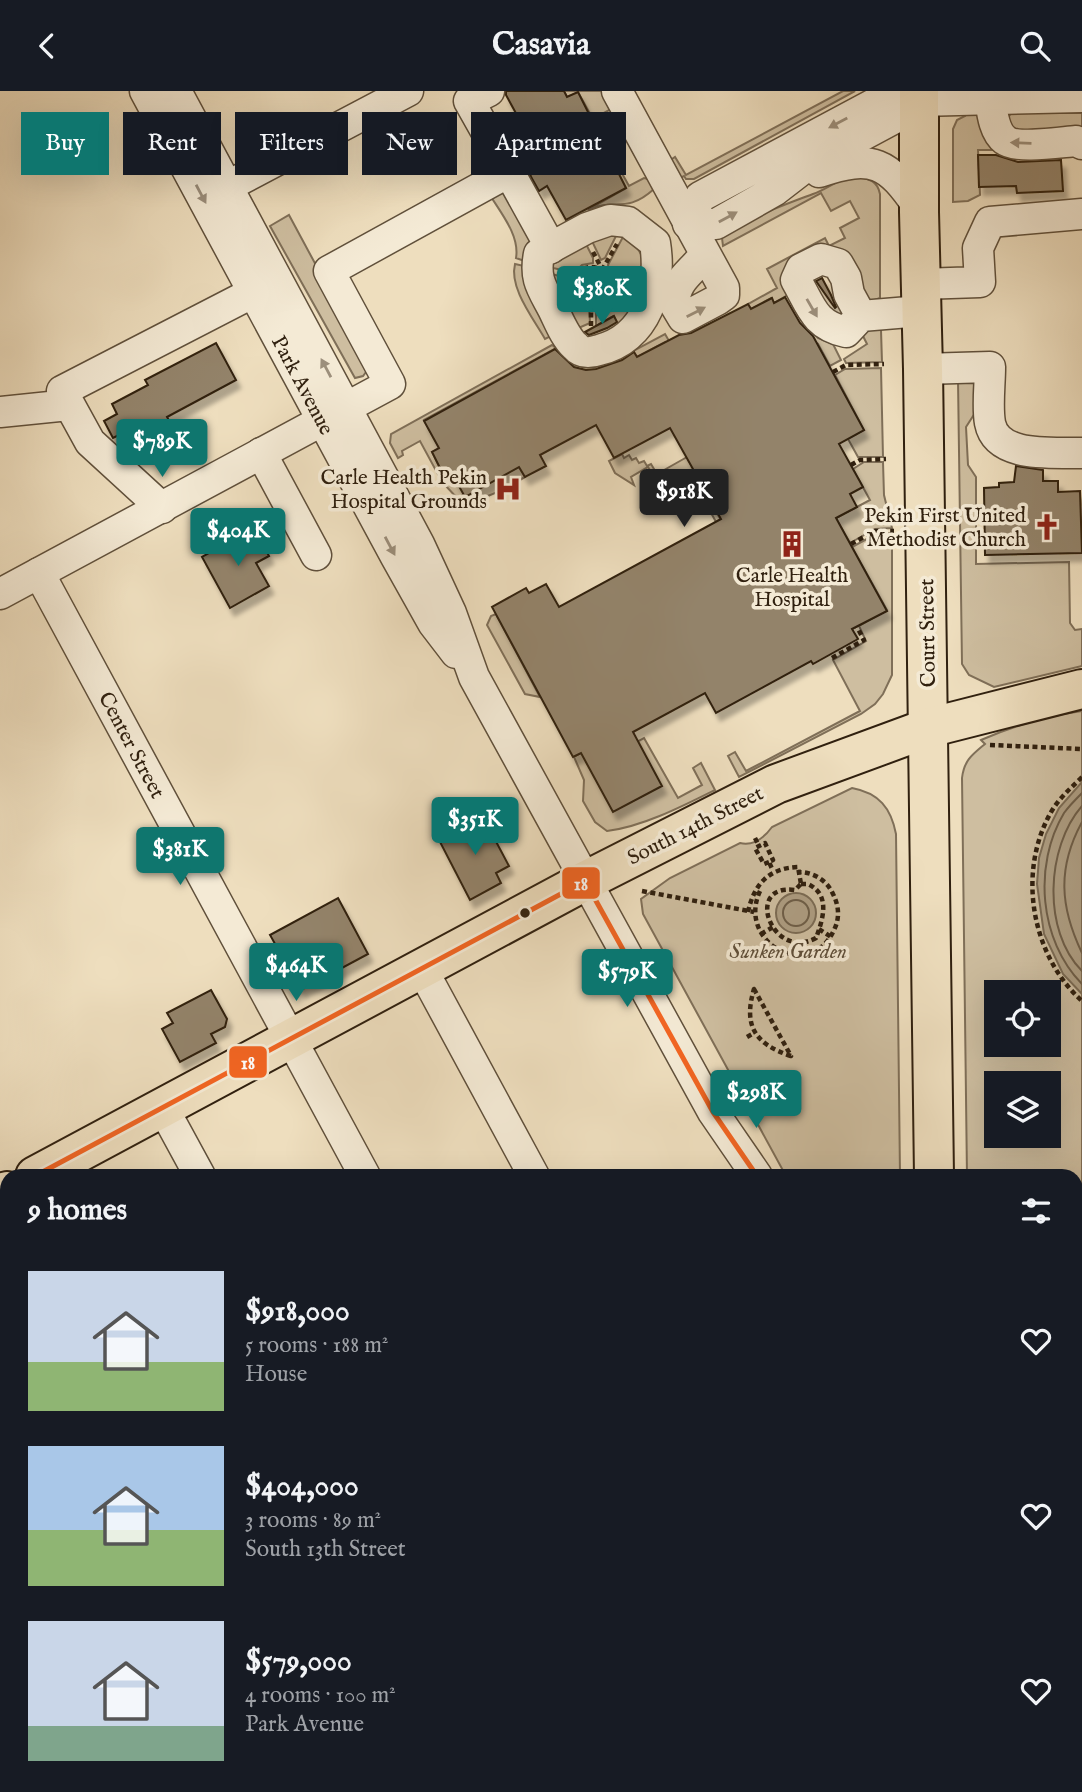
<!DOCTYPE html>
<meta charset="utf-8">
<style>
body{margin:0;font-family:"IM FELL English",serif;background:#242831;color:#f1f3f6;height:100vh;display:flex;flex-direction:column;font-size:26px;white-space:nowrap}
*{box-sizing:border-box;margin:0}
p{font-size:23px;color:#9ea1a6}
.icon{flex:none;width:38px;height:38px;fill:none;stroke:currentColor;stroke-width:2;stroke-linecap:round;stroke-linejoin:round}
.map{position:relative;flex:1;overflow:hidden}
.panel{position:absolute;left:0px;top:1078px;width:1083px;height:623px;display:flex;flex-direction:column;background:#171b24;border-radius:21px 21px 0 0;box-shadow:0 7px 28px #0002}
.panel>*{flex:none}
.hud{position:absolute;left:21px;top:21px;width:700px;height:63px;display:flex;gap:14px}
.buttons{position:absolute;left:984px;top:889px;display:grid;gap:14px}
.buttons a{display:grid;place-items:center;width:77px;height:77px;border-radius:0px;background:#171b24;box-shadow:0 7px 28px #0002;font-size:35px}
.price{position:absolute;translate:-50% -60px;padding:0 16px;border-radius:7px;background:#0f766e;color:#fff;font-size:23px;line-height:46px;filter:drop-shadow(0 2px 4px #0008)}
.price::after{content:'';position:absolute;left:50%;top:42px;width:21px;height:16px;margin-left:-10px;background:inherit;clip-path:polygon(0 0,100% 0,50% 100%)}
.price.current{background:#222;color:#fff}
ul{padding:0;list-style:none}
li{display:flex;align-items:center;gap:21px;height:175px;padding:0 28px}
li span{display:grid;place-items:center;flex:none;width:196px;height:140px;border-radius:0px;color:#555}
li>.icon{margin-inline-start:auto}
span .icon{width:84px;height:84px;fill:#fffc;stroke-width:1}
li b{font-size:30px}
h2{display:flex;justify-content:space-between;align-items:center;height:84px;padding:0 28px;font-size:30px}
.chip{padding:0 24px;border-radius:0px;background:#171b24;box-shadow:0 7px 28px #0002;font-size:24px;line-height:63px}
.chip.current{background:#0f766e;color:#fff}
header{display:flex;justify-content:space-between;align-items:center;height:91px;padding:0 28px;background:#171b24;font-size:32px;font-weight:800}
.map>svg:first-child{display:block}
.green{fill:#cebea0;stroke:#7f6f58;stroke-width:2;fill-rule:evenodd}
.water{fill:#ad9d82;stroke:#7b6b54;stroke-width:2}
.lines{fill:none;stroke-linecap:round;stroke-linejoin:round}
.shore{stroke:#6e5e48;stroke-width:2}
.building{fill:#93836a;stroke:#30200f;stroke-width:2;filter:url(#shadow)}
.minor-casing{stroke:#60503b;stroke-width:33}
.major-casing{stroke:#30200f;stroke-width:42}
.path{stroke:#30200f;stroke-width:4.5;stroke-dasharray:5 3.5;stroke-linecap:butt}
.minor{stroke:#f4ead5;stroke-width:30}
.major{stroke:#eedebe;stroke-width:38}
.bus-1-casing{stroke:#f4ead5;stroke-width:10}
.bus-1{stroke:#f26522;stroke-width:5}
.oneway{fill:#9c8f7c}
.bus-dot{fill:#30200f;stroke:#f4ead5;stroke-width:2.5}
.labels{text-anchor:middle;stroke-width:7;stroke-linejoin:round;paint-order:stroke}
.street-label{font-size:21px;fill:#30200f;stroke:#f4ead5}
.poi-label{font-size:21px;fill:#30200f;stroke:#f4ead5;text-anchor:end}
.park-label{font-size:21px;font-style:italic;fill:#5f4f3a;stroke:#f4ead5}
.line-badge{stroke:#f4ead5;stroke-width:2.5}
.badge-label{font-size:19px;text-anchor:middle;font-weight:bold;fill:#fff}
</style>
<header><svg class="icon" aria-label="back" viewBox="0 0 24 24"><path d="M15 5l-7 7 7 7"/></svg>Casavia<svg class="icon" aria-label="search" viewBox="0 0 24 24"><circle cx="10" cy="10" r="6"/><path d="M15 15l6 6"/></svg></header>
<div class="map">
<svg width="1082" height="1701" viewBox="0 0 1082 1701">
<defs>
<filter id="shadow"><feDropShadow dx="4.5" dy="8" stdDeviation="2" flood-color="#0004"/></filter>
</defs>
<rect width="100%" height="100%" fill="#eedebe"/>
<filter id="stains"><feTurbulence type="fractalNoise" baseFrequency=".00286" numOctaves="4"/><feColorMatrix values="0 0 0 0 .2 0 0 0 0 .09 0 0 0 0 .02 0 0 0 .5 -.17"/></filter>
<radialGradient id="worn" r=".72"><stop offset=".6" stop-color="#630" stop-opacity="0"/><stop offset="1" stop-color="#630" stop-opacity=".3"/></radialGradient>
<g class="green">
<path d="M564,0h40l9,17 -20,11 -15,-27 -11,5z"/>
<path d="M843,0h12l-161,88h-8l-2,-3 -6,3 -9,-18 6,-4 11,18z"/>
<path d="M964,22h13l20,37h-19l2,45 -12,6 -15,1v-73l4,-9 8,-4z"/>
<path d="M1011,22h71v22l-70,-1 -4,-16z"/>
<path d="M530,36l20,37 -21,11 -2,-4 11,-7 -17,-32z"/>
<path d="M603,48l26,47 15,-8 4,1 6,10c-29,26 -39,8 -66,21l38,-22 -26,-48z"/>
<path d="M854,85c13,3 23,3 26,18v104l-11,4 -33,-47 -45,38 -17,10 -3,-5 -20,11 -3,-5 29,-16 -10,-19 58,-31 4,8 16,-8 -5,-10 19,-10 -9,-17 -19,10 -10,-18 -98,53 -1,-8c27,-21 59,-32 91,-44 14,-5 25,-15 41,-18z"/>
<path d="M500,95l29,51 3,10 -2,16 -14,-5c4,-23 -16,-46 -28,-66z"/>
<path d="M289,124l78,145 -1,12 -3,4 -8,2 -85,-152z"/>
<path d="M618,141l-13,26 -4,2 -10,-21z"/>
<path d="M624,144c24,19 21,29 17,57l-29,-6 -4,-21z"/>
<path d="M585,151l8,16v5l-11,2 -8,8 -25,-6 1,-4z"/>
<path d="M515,173l14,3 26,67 -10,5c-12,-21 -36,-51 -30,-75z"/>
<path d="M547,182l21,5 3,3c-2,12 6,22 18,24l1,18 -16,7z"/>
<path d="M615,201l23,5 -2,8 -17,20 -6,-9 -17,10v-21z"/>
<path d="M807,233l11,14 15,6 8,16 -11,6 -12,-22 -22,-15z"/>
<path d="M863,237l18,2 1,32 -36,1 -2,-4 23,-15 -7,-14z"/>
<path d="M665,243l7,12 3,16 -10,-20 -28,15 -4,-6z"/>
<path d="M552,254c6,4 7,7 12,12 10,10 21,8 34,7l6,11 -25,14 -23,-41 -132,72 15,28 -7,4 12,24 -4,2 -20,-37 -18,10 1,4 -5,3 -8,-15 1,-9z"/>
<path d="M881,277l2,89h-25l-10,-18 16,-9 -29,-55 10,-6z"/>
<path d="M958,289h16l1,33 -9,14 2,38 8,12v87l93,-2 1,61 5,7 7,-1v37l-88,21 -25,-12 -7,-11z"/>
<path d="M622,363l2,4 5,-3 3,5 4,-2 3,5 5,-2 3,5 4,-2 6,10 30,-17 37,69 -4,3 -28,-50 -35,4 -9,-16 -17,10 3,8 -19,-12 -6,-12z"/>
<path d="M864,371h19l1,33 8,33 -17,1 -25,14 -14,-25 34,-18 -17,-31z"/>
<path d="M519,376l6,10c-22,12 -41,26 -67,22l-14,-15 11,-6 10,18z"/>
<path d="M892,442v142l-9,19 -8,10 -14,10 -122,63 -11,-21 7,-4 11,19 114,-60 -27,-51 33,-19 -7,-15 28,-16 -35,-63 24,-13z"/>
<path d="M496,523l44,83 -15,-3 -38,-69 4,-9z"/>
<path d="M1082,620v1081h-108l-1,-7h103v-609h-109l-5,-398c2,-18 11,-24 23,-34l-4,-4c32,-14 66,-24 101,-29zM996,901h52v53h-52zM996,992h52v53h-52z"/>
<path d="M644,647l34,60 24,-13 -9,-17 8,-5 14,27c-32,16 -73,37 -108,41l-12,-9 -12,-21 1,-21 -10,-23 7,-4 52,-9z"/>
<path d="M852,697c27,5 39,20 44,46l4,342h-114l-143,-262 -2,-15 29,-21 70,-35c13,3 24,-5 32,-16z"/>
</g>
<g class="water">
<path d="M1082,691v212l-19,-20 -19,-40 -7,-50 2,-26 7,-24 13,-26z"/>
<circle cx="796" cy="822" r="20"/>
</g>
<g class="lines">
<g class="shore">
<path d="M1082,702c-6,6 -13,13 -18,20 -31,52 -25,127 18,171"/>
<path d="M1082,715c-36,41 -40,125 0,165"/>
<path d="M1082,731c-25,46 -22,85 0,131"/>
<circle cx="796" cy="822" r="13"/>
</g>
</g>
<g class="building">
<path d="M506,0h58l3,6 11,-5 48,96 -60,32 -19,-34 -8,5 -9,-16 20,-11 -21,-39 -5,3 -18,-33z"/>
<path d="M978,64h18l22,7 43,-2 2,31 -46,2 -1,-7 -37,1z"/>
<path d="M822,187l9,17 5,12 -1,1 -19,-27z"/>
<path d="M785,206l15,26 13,13 51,94 -25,14 24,43 -13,7 7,13 -21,11 51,93 -35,18 6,10 -45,25 -2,-3 -95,52 -11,-20 -72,39 29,54 -49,26 -32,-59 -8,4 -81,-150 34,-19 3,5 17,-9 13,23 162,-88 -51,-91 -56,30 -18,-33 -56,30 6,11 -21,11 -6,-10 -54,30 -14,-25 -7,4 -12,-24 7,-4 -15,-27 131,-72 19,18 12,3 10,-1 26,-9 12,-8 3,5 42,-22 12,-2 57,-29 3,5 21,-11 2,5z"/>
<path d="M614,225l3,6 -10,6 -18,7 -4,-3z"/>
<path d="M216,252l20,37 -69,37 11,19 -37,19 -9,-15 -5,3 -4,-10 -10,5 -9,-17 13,-7 -5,-10 36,-19 -3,-5z"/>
<path d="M1016,375l27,4v11h15v11l22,-1 2,62 -97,2 -1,-67 15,-1v-4l15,-1z"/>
<path d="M254,437l15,28 -13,7 13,23 -39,22 -28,-51z"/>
<path d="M483,726l26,49 -13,7 5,10 -31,17 -31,-60z"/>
<path d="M338,807l30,56 -67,36 -31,-55z"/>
<path d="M211,899l16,29 -2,8 -14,7 5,9 -36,19 -18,-33 11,-6 -6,-10z"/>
</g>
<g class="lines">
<defs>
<g id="minor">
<path d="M145,0l251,466 37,66 23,30"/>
<path d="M176,0l243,453 32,69 23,64 239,435 44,64"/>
<path d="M489,0l-20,10 40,71"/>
<path d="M617,0l107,197v7l-7,5 -34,18 -9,-15c2,-25 18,-30 31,-49"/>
<path d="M898,0l-198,106 -12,27h28l58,-33 35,-27 110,-59"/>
<path d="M990,8c2,13 4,33 15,41 11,9 56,2 71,1l6,3"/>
<path d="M919,10l163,-4"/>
<path d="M819,81c54,-18 69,-10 100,36"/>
<path d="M228,95l180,-95"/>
<path d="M610,129l18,2 27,21c7,44 -8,95 -56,107 -9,3 -17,4 -24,-4 -10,-9 -16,-25 -22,-37 -11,-21 -19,-30 -14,-55l48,-26z"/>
<path d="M921,193l59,-2 -2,-34 12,-26 92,-8"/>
<path d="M861,225l-12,-22 -3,-16 -8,-14 -17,-5 -20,10 -5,11c15,26 18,45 50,52l15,-16 60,-5"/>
<path d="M923,278l67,-2c0,18 -3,39 0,56 7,36 64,29 92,30"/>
<path d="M0,321l69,-7"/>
<path d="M261,362l55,102"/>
<path d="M162,417l-72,-66 -28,-51 192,-99"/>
<path d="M39,482l326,603"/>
<path d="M0,503l390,-210 -61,-113 180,-99 42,76"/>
<path d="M422,878l112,207"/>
<path d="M163,1017l37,68"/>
<path d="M0,1318l7,13"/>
<path d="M1076,1433l6,-1"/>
<path d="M0,1623l7,13"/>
<path d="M38,1694l4,7"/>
<path d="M203,1694l4,7"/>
<path d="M370,1694l3,7"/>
<path d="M524,1694l4,7"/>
<path d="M737,1694l4,7"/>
<path d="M551,1701l13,-7"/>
</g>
<g id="major">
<path d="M919,0v121l4,157 11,807"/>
<path d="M35,1085l550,-295 191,-97 152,-56 154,-39"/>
<path d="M0,1104l7,-4"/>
<path d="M942,1694v7"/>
</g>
</defs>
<use href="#minor" class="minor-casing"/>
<use href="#major" class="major-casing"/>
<g class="path">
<path d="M593,161l9,17"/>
<circle cx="591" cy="194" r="18"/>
<path d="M602,179l15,-26"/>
<path d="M609,197l18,4"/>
<path d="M591,235v-22"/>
<path d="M833,281l13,-7 38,-1"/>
<path d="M851,374l9,-5 26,-1"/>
<path d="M851,453l24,-13h19"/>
<path d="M213,460l3,-15 39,-21"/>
<path d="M832,567l32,-18 -7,-13"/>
<path d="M990,654l92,4"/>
<path d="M1082,686c-12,12 -24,22 -32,37 -33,60 -18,142 32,187"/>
<path d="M755,747l4,8"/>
<path d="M769,771l-5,2 -9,-16 10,-5 8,17 -4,2 4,9"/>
<path d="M801,793h7c23,11 15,35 8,54 -44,24 -73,-55 -21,-48z"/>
<path d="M642,800l112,21"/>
<path d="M760,800c-24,52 50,92 74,39 6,-12 5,-24 -1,-36 -6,-14 -20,-22 -35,-22"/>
<path d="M748,821c6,-28 21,-44 50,-45l3,17"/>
<path d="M819,838l12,8"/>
<path d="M761,843l12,-7"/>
<path d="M754,898l37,67c-36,-12 -48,-30 -37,-67z"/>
<path d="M747,946l7,-4"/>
</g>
<use href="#minor" class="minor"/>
<use href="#major" class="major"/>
<defs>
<path id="bus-1" d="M35,1085l550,-295 128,231 44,64"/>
</defs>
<use href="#bus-1" class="bus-1-casing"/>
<use href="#bus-1" class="bus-1"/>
</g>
<defs><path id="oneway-solid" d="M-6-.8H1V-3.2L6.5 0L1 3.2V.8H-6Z" transform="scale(1.75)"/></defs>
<g class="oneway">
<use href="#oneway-solid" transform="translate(838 32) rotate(152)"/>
<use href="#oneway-solid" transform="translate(1021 52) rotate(-178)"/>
<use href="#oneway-solid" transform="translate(201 103) rotate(62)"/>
<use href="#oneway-solid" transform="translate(728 126) rotate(-29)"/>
<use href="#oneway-solid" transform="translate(812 217) rotate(60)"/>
<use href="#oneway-solid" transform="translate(696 221) rotate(-27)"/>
<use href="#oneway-solid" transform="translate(326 277) rotate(-118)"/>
<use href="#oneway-solid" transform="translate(390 455) rotate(62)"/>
</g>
<defs>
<symbol id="hospital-bare" viewBox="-9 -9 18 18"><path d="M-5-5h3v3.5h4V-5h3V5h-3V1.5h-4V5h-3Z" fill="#8f2418" stroke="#f4ead5" stroke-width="2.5" paint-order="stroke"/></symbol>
<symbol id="church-bare" viewBox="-9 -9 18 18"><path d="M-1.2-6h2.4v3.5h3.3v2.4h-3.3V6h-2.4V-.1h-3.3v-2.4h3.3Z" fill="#8f2418" stroke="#f4ead5" stroke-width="2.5" paint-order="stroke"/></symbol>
<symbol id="building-bare" viewBox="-9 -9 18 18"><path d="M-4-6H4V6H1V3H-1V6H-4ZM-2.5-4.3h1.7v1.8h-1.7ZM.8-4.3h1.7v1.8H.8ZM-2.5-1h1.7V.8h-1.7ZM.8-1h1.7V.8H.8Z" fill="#8f2418" stroke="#f4ead5" stroke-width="2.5" paint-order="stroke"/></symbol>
</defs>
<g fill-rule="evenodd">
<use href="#hospital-bare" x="489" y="379" width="38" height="38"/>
<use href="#church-bare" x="1028" y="417" width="38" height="38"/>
<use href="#building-bare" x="773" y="434" width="38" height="38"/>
</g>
<circle class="bus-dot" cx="525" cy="822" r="6"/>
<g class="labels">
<g class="street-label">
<text transform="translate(303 294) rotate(62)" y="7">Park Avenue</text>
<text transform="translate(927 542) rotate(-91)" y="7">Court Street</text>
<text transform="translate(132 654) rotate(62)" y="7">Center Street</text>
<text transform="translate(695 734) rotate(-27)" y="7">South 14th Street</text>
</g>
<g class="poi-label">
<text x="487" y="393">Carle Health Pekin<tspan x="487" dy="24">Hospital Grounds</tspan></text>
<text x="1026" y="431">Pekin First United<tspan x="1026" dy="24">Methodist Church</tspan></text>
<text x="792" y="491" text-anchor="middle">Carle Health<tspan x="792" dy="24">Hospital</tspan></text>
</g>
<g class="park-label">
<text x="788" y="867">Sunken Garden</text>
</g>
</g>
<g class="line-badge">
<rect x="561" y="775" width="40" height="34" rx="7" fill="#f26522"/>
<rect x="228" y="954" width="40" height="34" rx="7" fill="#f26522"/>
</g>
<g class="badge-label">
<text x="581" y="799">18</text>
<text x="248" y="978">18</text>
</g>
<rect width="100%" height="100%" filter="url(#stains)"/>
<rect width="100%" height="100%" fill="url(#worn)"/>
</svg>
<div class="buttons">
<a><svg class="icon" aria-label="locate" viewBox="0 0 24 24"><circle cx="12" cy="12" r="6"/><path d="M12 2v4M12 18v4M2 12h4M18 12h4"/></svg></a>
<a><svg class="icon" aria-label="layers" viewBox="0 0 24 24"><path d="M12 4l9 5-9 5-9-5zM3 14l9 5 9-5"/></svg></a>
</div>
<b class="price" style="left:602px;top:235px">$380K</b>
<b class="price" style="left:162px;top:388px">$789K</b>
<b class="price current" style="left:684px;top:438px">$918K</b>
<b class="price" style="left:238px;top:477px">$404K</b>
<b class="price" style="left:475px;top:766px">$351K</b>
<b class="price" style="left:180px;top:796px">$381K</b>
<b class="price" style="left:296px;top:912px">$464K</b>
<b class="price" style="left:627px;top:918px">$579K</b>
<b class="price" style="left:756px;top:1039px">$298K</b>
<div class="hud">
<a class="chip current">Buy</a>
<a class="chip">Rent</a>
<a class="chip">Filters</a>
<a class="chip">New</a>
<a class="chip">Apartment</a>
</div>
<section class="panel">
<h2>9 homes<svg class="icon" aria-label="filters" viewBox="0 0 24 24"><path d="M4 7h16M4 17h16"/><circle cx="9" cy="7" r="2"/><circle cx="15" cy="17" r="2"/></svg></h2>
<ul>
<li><span style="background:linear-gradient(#c9d6e8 65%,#8fb573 0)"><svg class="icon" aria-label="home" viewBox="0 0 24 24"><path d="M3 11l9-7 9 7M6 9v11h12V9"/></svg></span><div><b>$918,000</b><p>5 rooms · 188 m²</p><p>House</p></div><svg class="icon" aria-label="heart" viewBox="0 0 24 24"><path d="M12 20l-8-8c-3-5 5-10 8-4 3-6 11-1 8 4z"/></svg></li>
<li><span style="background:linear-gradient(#a9c7e8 60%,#8fb573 0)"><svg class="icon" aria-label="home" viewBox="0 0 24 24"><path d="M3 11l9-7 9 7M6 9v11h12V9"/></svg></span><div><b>$404,000</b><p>3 rooms · 89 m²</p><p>South 13th Street</p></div><svg class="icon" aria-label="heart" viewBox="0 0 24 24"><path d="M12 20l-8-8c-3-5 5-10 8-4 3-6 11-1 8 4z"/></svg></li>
<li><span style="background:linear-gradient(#c9d6e8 75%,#7fa58c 0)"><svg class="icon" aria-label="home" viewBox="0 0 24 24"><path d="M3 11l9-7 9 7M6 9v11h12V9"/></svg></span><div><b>$579,000</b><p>4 rooms · 100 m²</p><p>Park Avenue</p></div><svg class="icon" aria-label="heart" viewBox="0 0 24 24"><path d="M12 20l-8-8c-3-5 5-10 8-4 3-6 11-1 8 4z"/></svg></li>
</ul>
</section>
</div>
